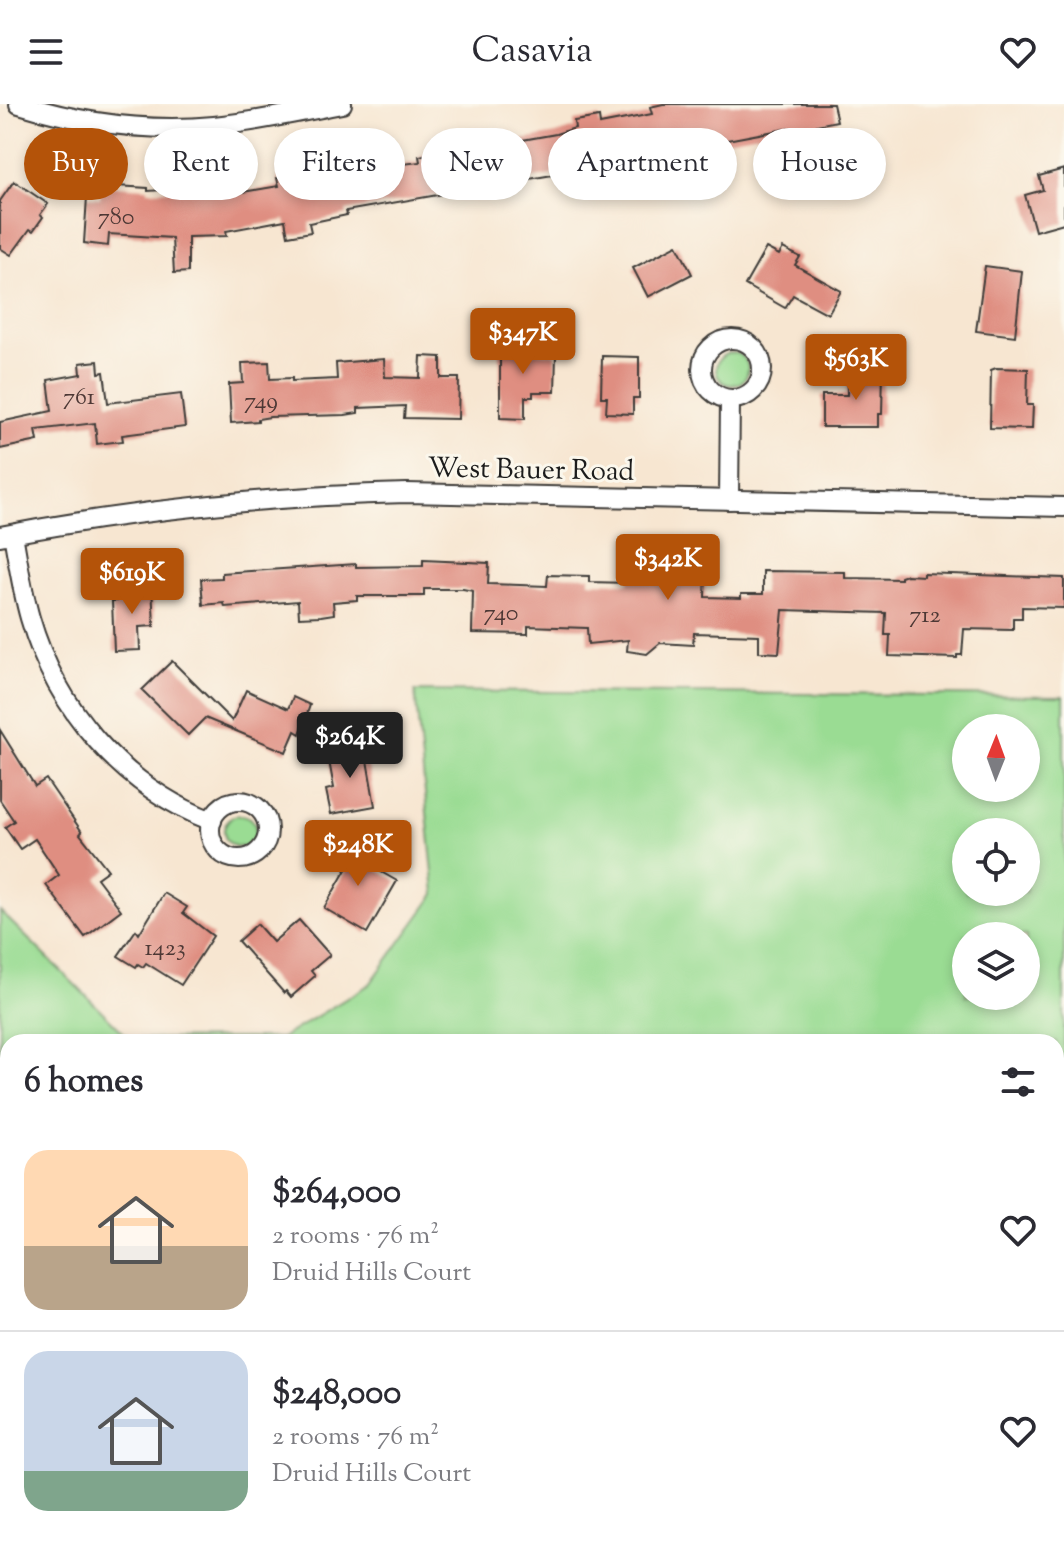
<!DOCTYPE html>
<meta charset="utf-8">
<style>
body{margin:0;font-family:"Sorts Mill Goudy",serif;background:#f7f7f7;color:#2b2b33;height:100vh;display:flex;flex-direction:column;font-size:30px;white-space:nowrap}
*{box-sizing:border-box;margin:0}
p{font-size:26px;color:#7c7c81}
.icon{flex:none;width:44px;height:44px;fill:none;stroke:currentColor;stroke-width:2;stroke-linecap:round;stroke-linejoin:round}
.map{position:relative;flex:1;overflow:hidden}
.sheet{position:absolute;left:0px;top:930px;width:1064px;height:514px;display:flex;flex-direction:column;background:#fff;border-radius:24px 24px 0 0;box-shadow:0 4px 12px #0003}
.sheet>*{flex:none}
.banner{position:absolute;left:24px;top:24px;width:1016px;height:72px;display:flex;gap:16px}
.needle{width:52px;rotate:1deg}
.controls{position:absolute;left:952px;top:610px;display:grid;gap:16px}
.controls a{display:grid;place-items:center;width:88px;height:88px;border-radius:50%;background:#fff;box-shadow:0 4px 12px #0003;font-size:40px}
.price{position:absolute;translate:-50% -68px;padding:0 18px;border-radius:8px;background:#b45309;color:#fff;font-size:26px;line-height:52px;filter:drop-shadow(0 2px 4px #0008)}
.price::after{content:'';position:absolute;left:50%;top:48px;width:24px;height:18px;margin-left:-12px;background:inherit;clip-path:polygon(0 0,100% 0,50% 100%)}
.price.on{background:#222;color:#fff}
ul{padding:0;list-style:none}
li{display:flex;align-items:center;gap:24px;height:200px;padding:0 24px}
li+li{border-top:2px solid #e1e1e2}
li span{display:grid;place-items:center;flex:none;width:224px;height:160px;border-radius:24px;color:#555}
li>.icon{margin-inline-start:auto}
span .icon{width:96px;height:96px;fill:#fffc;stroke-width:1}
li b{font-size:34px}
h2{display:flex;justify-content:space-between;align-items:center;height:96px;padding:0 24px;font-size:34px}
.tag{padding:0 28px;border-radius:36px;background:#fff;box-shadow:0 4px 12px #0003;font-size:28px;line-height:72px}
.tag.on{background:#b45309;color:#fff}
header{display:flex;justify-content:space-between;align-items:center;height:104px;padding:0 24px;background:#fff;font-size:36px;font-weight:600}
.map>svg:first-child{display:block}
.green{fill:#9adc93;stroke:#5b7c58;stroke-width:2;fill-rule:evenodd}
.building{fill:#df8e81}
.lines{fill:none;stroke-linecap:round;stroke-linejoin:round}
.street-casing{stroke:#3d3a37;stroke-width:22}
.street{stroke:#fff;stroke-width:18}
.labels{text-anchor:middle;stroke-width:6;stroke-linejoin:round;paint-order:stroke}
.number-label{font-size:24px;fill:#4d3835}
.street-label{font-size:28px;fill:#1c1c1c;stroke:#fbf7ec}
</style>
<header><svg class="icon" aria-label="menu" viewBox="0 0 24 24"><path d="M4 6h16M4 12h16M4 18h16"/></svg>Casavia<svg class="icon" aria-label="heart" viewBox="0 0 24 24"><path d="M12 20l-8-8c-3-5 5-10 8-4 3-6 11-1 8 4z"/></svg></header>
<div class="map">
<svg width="1064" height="1443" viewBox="0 0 1064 1443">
<rect width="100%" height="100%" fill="#fbf7ec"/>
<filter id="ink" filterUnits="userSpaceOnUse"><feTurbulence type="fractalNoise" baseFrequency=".0125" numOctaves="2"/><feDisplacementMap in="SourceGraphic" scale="16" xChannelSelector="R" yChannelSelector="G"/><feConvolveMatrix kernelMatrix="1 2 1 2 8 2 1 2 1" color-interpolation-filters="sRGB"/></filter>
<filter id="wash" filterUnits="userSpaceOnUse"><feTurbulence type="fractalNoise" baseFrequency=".006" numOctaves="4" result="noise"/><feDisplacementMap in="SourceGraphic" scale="32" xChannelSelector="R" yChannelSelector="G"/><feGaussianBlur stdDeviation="1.8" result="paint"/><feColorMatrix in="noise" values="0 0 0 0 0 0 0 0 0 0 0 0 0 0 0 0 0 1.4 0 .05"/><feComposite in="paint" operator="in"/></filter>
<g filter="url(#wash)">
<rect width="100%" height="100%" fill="#f7e6d1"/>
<g class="green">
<circle cx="732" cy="265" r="16"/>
<path d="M415,587l649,5v511l-8,5v-170h-1048v498h841l-10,7h-839v-636l130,128 151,-1 89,-54 65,-90zM966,624h60v60h-60zM966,728h60v60h-60zM1026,832v60h-60v-60z"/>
<circle cx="240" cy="727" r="16"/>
</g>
<g id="blocks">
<g class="building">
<path d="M663,0h170l4,17 -20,4 1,4 -26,5 -1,-6 -64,12 1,4 -42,8 1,2 -27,5 -1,-4 -51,9 1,5 -25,5v-4l-20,3 -218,38 1,4 -38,8 2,9 -23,4 -3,-16 -59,11 1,5 -39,1v35l-14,1 -2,-35 -63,-4 -1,12 -24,-3 3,-46 13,1 1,-13 47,3v3l77,-5v9l54,-9 -2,-8 100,-20 2,9 41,-5 -1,-6 55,-10 -1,-6 35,-7 3,9 45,-8 19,-6 -1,-7 25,-4 1,7 52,-10 -2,-7z"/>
<path d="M1064,65v54l-29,8 -10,-36 18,-5 -4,-14z"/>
<path d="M14,77l34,23 -8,11 3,2 -10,14 -3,-2 -19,26 -11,-7v-47z"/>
<path d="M677,141l15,29 -44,23 -15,-29z"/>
<path d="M766,144l13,7 4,-7 17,9 -5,8 46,26 -13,23 -35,-19 -8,13 -40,-23z"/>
<path d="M985,162l37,5 -7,65 -39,-5z"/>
<path d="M500,230h22v17l34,3 -1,38h-22v5h-8v22l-25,-1z"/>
<path d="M421,252l20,1v21h18l-1,41 -54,-1 1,-12 -47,2v5l-13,2 -75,2 -12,2v2l-27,2 -2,-39 14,-1 -1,-20 27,-1 1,17 22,-1v3l45,-2 -1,-16 48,-4 1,18 35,1z"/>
<path d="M602,252l37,1v41h-6v16l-27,-1 1,-16h-6z"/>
<path d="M98,257l1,12 5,-1 4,31 73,-9 4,33 -63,8 1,6 -26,3 -2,-21 -59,7 2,11 -38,8v-27l52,-11 -4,-31 33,-6 -1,-11z"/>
<path d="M996,264l32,1 -1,36h6l-1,24 -42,-1 1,-58z"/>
<path d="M847,266h36l-1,44h-4v13h-56v-32h25z"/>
<path d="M423,456l66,3 -1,21 59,2 1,-11 41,1v6l40,1v-11l43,3v-7l25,2v2l9,1 -1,24 36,1v-4h22v-23l82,1v6l56,1v-2l6,-2 16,1v-3l141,5v30l-42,-1v11h-9v12l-49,-1 -2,26h-5v3l-68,-2 1,-21h-5l1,-22 -103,-3 -4,43 -20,-1v-17l-65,-2 -1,12 -33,-2 -13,11 -20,-3 1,-11 -40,4 -1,-16 -59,-2v8l-56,-1 1,-42 -10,-2h-39v7h-67v4l-24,2 1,12 -13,2 -22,1 -1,-16 -73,6 -1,-4 -21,2 -2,-26 21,-1v-5l134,-9v3l67,-1z"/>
<path d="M152,482l2,40 -15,1 1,23 -26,1 -2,-50h5l-1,-13z"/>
<path d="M172,557l60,60 14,-31 42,19 5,-12 17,8 -10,29 -5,-3 -9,21 -81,-34 -17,17 -46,-45z"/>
<path d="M0,626l35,56 11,-7 36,53 -2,2 28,36 -11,8 24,32 -36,27 -39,-52 13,-10 -24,-36 -15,10 -15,-22 9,-6 -14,-21z"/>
<path d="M364,639l11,63 -44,8 -5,-24 8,-2 -7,-38z"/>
<path d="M343,732l23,14 -6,10 37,21 -30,52 -43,-25 23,-40 -17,-9z"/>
<path d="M164,789l23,14 -4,6 30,23 -32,49 -35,-22 -3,4 -5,-3 -2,3 -18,-11 18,-26 3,4z"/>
<path d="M299,816l31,35 -19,16 4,5 -24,21 -5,-6 -2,2 -46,-52 19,-17 16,18z"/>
</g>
</g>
</g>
<g filter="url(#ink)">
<use href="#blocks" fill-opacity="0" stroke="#3d3a37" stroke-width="2"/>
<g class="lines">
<defs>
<g id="street">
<path d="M19,0c62,19 130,28 195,22 43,-4 86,-14 128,-22"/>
<circle cx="732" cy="265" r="30"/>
<path d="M729,396l1,-101"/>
<path d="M13,430c5,28 9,56 17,84 26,91 93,169 182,203"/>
<path d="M0,432c135,-26 269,-40 407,-43l657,14"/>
<circle cx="239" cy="726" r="29"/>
<path d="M1056,1328l8,-6"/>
<path d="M885,1443l10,-7"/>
</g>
</defs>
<use href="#street" class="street-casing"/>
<use href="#street" class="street"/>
</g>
</g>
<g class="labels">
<g class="number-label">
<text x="116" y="120">780</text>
<text x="79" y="300">761</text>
<text x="261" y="304">749</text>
<text x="501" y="516">740</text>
<text x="925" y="518">712</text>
<text x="165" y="851">1423</text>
</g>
<g class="street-label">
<text transform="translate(531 364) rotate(1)" y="10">West Bauer Road</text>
</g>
</g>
</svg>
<div class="controls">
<a><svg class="needle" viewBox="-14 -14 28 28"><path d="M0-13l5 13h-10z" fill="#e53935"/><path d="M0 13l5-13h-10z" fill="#7c7c81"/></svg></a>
<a><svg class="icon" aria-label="locate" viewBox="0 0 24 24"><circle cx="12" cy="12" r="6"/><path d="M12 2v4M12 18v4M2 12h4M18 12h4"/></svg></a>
<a><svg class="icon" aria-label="layers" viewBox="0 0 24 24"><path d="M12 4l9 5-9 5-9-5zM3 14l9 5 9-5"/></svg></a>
</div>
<b class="price" style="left:523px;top:272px">$347K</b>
<b class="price" style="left:856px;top:298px">$563K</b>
<b class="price" style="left:668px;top:498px">$342K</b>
<b class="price" style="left:132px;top:512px">$619K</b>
<b class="price on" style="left:350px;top:676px">$264K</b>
<b class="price" style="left:358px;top:784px">$248K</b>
<div class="banner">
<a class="tag on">Buy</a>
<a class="tag">Rent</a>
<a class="tag">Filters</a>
<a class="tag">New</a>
<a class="tag">Apartment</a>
<a class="tag">House</a>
</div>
<section class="sheet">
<h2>6 homes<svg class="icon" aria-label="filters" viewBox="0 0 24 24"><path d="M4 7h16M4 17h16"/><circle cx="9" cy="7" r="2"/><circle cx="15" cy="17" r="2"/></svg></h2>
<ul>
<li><span style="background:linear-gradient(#ffd9b3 60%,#b9a48a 0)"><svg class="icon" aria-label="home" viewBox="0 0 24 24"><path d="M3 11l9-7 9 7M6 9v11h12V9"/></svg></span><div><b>$264,000</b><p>2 rooms · 76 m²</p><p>Druid Hills Court</p></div><svg class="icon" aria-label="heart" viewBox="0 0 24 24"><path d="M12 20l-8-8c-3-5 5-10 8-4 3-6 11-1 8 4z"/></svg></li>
<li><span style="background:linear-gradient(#c9d6e8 75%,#7fa58c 0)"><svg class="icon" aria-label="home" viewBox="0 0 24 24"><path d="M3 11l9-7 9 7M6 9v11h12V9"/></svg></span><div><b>$248,000</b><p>2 rooms · 76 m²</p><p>Druid Hills Court</p></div><svg class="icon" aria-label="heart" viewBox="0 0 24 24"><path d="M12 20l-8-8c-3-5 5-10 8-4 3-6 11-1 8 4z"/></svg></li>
</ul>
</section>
</div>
